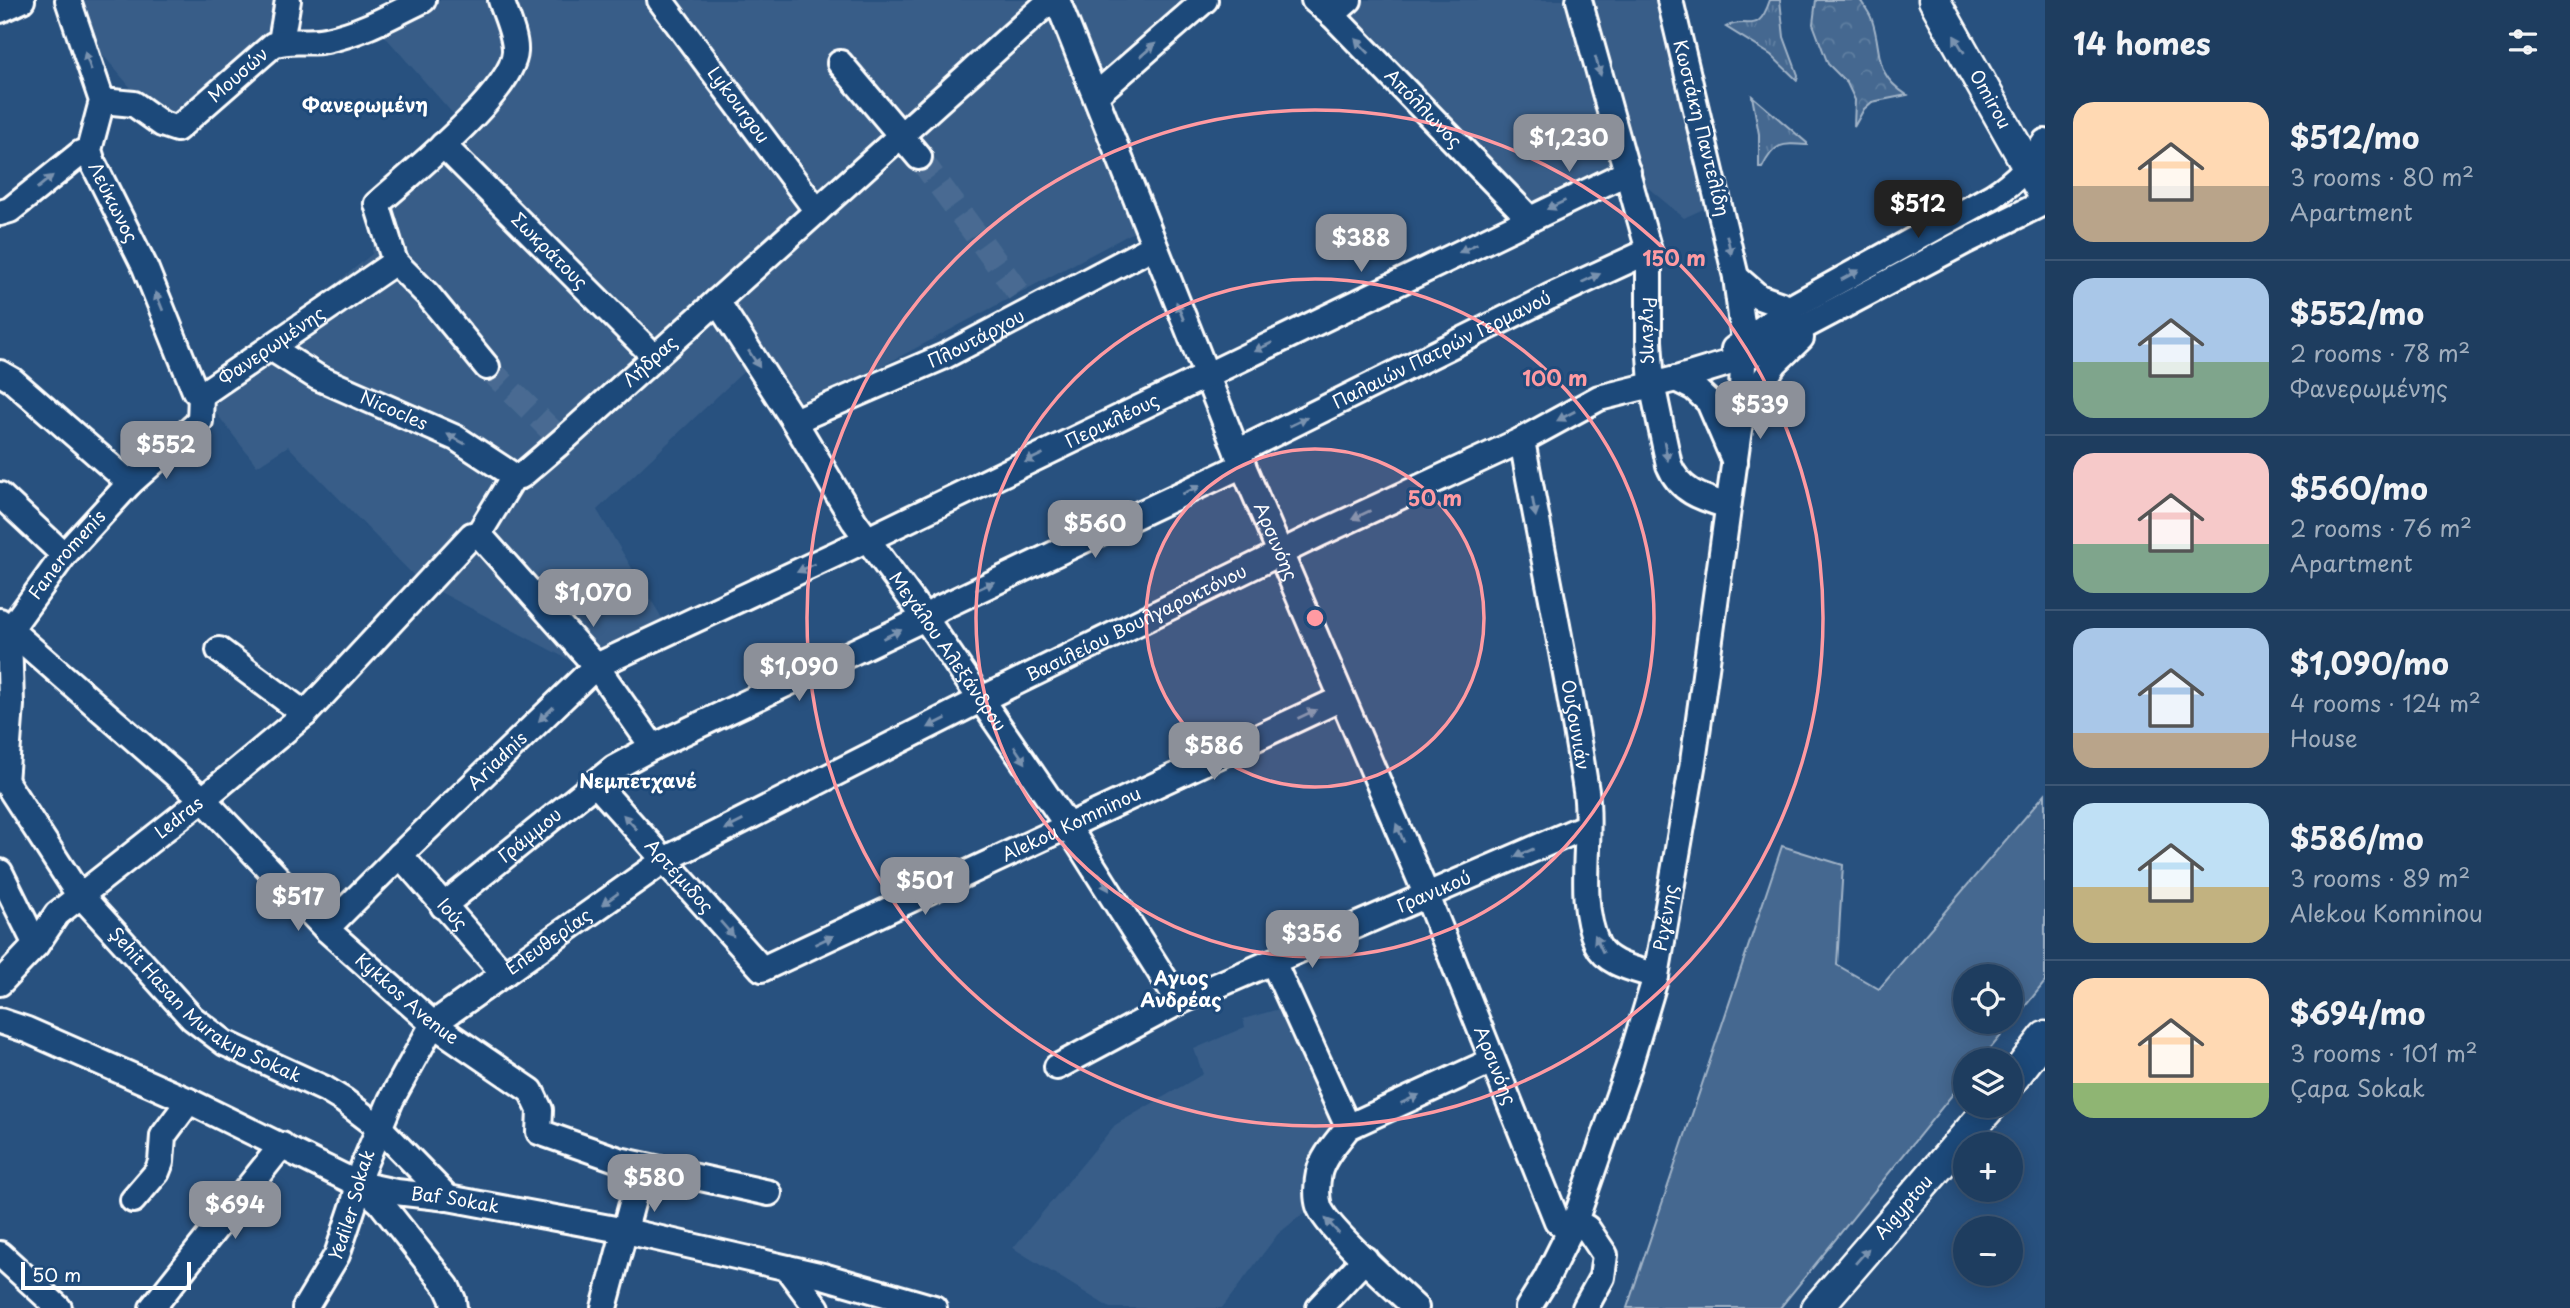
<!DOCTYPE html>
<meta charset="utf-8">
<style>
body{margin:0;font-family:"Playpen Sans",sans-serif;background:#2b4868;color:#f1f3f6;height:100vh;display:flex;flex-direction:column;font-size:26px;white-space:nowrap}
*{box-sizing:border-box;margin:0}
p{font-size:23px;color:#a1aebd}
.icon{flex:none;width:38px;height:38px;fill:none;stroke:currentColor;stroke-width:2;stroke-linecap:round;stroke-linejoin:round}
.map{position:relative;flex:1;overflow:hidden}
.details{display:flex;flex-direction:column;background:#1e3d5f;width:525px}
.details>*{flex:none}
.controls{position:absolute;left:1953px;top:964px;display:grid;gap:14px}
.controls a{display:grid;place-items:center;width:70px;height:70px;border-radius:50%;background:#1e3d5f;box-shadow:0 4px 18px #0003,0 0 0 2px #3c5674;font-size:35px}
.scale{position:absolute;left:21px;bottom:18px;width:170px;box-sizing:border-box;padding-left:7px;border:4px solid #fff;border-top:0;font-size:19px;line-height:24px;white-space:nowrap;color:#fff;-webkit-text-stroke:5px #1f4a7a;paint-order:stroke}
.price{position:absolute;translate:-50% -60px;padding:0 16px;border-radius:14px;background:#8c9099;color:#fff;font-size:23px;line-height:46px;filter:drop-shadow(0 2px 4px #0008)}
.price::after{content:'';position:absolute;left:50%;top:42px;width:21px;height:16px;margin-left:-10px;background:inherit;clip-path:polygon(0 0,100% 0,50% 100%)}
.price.selected{background:#222;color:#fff}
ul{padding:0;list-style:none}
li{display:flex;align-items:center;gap:21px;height:175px;padding:0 28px}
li+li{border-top:2px solid #3c5674}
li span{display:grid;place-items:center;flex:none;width:196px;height:140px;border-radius:21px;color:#555}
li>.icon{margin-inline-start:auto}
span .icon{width:84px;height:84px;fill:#fffc;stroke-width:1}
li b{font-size:30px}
h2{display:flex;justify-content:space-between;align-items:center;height:84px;padding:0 28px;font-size:30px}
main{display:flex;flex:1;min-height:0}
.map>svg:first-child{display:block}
.built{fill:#375d88}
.grass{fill:url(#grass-tufts);stroke:#a2b4c8;stroke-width:2}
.forest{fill:url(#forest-crowns);stroke:#a2b4c8;stroke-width:2}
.garden{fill:#446890;stroke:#a2b4c8;stroke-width:2;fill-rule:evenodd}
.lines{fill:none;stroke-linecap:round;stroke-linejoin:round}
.minor-tunnel{stroke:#486b92;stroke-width:24;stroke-dasharray:24 12;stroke-linecap:butt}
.minor-casing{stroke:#fff;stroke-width:30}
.major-casing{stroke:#fff;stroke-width:35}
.minor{stroke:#1f4a7a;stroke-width:24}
.major{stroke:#1f4a7a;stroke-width:30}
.oneway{fill:#7992af}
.ring{fill:none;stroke:#ff9aa2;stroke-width:3.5}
.labels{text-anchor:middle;stroke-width:6;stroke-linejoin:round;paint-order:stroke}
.street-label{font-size:18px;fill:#fff;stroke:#1f4a7a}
.neighbourhood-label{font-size:19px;font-weight:bold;fill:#fff;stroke:#1f4a7a}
.centre{fill:#ff9aa2;stroke:#1f4a7a;stroke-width:3.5}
.ring-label{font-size:21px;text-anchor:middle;font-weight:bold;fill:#ff9aa2;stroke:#1f4a7a;stroke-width:6;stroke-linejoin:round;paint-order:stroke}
</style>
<main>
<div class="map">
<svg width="2045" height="1308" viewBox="0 0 2045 1308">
<defs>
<pattern id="grass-tufts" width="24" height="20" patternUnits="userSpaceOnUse" patternTransform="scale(1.75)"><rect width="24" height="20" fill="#446890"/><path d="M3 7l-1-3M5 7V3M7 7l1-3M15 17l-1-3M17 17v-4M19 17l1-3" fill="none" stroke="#607fa1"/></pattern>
<pattern id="forest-crowns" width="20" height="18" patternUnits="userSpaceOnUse" patternTransform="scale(1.75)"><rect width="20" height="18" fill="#446890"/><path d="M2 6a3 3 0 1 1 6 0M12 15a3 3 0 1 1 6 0" fill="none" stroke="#607fa1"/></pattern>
</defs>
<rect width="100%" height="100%" fill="#28517f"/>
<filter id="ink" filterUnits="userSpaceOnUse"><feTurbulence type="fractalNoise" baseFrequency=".0143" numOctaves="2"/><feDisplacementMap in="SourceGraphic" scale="14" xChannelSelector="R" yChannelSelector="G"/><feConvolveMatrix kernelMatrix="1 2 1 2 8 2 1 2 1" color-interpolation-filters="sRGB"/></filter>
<g filter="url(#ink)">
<g class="built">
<path d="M77,0h200l3,22 -112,95 -32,-23 -49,-58z"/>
<path d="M401,0h808l-109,85 49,139 -355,189 -36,-55 -161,152 68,113 -73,49 -173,-91 -131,-135 -31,20 -61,-79 95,-67 81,-66 5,-62 77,-77 -72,-82z"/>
<path d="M1299,0h364l49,205 -28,13 -37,-31 -11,-21 -120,49z"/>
<path d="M1286,1007l50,113 -22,33 -10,60 -26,21 -56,74h-112l-97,-60 102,-123 88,-51 -9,-25 51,-22 -2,-8z"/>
</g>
<g class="grass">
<path d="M1770,0h10l4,37 14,38 -1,5 -26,-25 -45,-28c23,-12 31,11 44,-27z"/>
<path d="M1752,96l55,47v2c-26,-2 -33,-2 -45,23h-3v-34z"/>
</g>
<path class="forest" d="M1816,0h44c4,6 10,13 12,20 11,32 0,53 35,75l-35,7 -8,7 -10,18 1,-27 -8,-17 -19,-19 -15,-40z"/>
<path class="garden" d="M2045,794v188l-64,78h-16v19l-185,229h-153l155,-462 61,19 -6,100 42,24zM2011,976v46h-46v-46z"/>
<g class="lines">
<g class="minor-tunnel">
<path d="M919,157l107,146"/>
<path d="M487,367l68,67"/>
</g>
<defs>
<g id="minor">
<path id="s1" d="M68,0l34,101 -13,49 4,13 52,104 50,124 6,4"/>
<path id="s2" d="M660,0l157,211"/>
<path id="s3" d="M1057,0l180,452 190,444 130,325 13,11"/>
<path id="s4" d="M1314,0l18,15 197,203"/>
<path id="s5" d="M1579,0l70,251v90l3,43 17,81c11,27 33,33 59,41"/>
<path d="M0,10l22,-10"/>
<path d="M1332,15l17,-15"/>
<path d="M281,42l7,-42"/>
<path d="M840,63l79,94"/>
<path d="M1096,95l109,-95"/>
<path id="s6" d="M102,101l32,3 28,20 15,5 96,-84c16,-7 35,-1 53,-5 35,-7 65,-24 97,-40"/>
<path id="s7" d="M443,145l212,212"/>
<path d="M0,213l10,-3 71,-57 8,-3"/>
<path d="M1736,277l23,20 31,11"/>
<path id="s8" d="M717,301l77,120 60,100 71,97 142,207 112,177"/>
<path id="s9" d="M271,348l46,29 139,61 58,38"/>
<path d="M1734,349l56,-41 203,-112c25,-17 36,-29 52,-54"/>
<path d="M487,367l-59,-72 -33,-33 -18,-58c31,-28 136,-112 138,-152 1,-16 -9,-36 -14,-52"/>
<path d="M0,373l12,7 118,103"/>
<path d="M1676,379l18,9 15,14 26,60"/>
<path id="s10" d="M201,395l194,-133"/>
<path d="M1743,411l32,-48 26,-25"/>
<path id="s11" d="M794,421l151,-65 209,-110"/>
<path id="s12" d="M1522,440c21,117 46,233 64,351 7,48 -10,107 11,153 10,21 39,25 59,32"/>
<path id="s13" d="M1237,452l312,-155 100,-46"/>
<path d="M0,495l64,60"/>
<path id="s14" d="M481,534v-4l33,-54h7l42,-36 488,-440"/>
<path d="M481,534l2,5 113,127 57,81"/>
<path id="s15" d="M0,621l203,178 123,130 107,95 98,67 9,19 -1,22 80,28 150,33"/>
<path id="s16" d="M9,631l55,-76 66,-72 70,-62 1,-26"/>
<path d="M219,650l86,64"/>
<path id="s17" d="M0,773l75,116 117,129 33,25 100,46 18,11 37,28 68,70"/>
<path d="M5,782l6,-77 -2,-74"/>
<path id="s18" d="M596,784l166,185 580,-271"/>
<path id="s19" d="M400,855l104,119"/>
<path d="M0,872l36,73"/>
<path id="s20" d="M443,906l171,-138 39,-21 272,-129 15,-10 303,-143"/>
<path id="s21" d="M326,929l74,-74 196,-189 272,-127 760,-367"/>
<path d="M1273,962l75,165"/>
<path id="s22" d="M0,983l36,-38 21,-31 146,-115 102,-85 167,-179 9,-1"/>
<path id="s23" d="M0,1021l27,9 162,71 169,83 38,8 52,6 178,33 197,45 111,32"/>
<path id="s24" d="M1057,1067l122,-65 408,-176"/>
<path d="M1348,1127c-10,14 -25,29 -29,46 -2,9 -3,24 0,33 6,21 77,83 97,102"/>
<path d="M1348,1127l144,-66"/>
<path d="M361,1186l19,16 67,85 6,13 1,8"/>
<path d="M133,1200l24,-28 4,-10 2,-26 26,-35"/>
<path d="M1575,1221l12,7 18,27 -3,22 -17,31"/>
<path d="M0,1254l59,54"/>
<path d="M787,1268l30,40"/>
<path d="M152,1308l130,-163"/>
<path id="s25" d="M305,1308l32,-53 17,-51 8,-35 29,-69 42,-76 233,-165 316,-160 337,-165 203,-94 77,-42 77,-19 69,-21 221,-117 79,-39"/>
<path d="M604,1308l38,-142"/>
<path d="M1319,1308l46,-49"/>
<path id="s26" d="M1528,1308l18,-29 29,-58 54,-155 27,-90 37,-214 48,-347 3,-75 -8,-63 -66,-277"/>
</g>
<g id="major">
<path id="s27" d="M1934,0l111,197"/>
<path d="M2011,1081l34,-44"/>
<path id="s28" d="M1817,1308l174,-202"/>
</g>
</defs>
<use href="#minor" class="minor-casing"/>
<use href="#major" class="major-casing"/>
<use href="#minor" class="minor"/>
<use href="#major" class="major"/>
</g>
<defs><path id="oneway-solid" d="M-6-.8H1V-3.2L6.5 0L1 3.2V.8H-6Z" transform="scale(1.75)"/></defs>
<g class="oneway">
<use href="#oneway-solid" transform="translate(1959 44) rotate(-121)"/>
<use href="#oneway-solid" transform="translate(1362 46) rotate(-134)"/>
<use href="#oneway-solid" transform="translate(1148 50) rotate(-41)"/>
<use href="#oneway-solid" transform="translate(88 61) rotate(-109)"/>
<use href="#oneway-solid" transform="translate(1598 66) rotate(74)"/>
<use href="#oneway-solid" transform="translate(45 182) rotate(-39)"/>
<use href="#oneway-solid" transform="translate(1556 205) rotate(155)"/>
<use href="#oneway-solid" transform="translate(1729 245) rotate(77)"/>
<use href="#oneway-solid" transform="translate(1468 248) rotate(154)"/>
<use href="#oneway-solid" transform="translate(1850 275) rotate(-29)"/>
<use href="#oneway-solid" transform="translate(1591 278) rotate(-25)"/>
<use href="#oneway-solid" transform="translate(159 301) rotate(-112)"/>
<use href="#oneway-solid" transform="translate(1180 311) rotate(-112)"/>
<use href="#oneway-solid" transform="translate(1263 347) rotate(154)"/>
<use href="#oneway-solid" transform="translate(754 359) rotate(57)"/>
<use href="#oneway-solid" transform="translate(1566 416) rotate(152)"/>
<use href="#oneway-solid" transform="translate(1298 422) rotate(-26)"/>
<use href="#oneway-solid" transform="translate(456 439) rotate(-151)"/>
<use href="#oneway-solid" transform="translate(1666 451) rotate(79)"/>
<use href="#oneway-solid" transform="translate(1034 458) rotate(154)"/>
<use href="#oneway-solid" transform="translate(1191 490) rotate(-25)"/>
<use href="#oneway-solid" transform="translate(1534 507) rotate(80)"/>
<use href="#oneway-solid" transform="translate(1361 515) rotate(155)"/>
<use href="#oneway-solid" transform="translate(806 568) rotate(155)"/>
<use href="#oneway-solid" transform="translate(985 586) rotate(-25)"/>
<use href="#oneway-solid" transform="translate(892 634) rotate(-25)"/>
<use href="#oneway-solid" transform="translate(546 714) rotate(136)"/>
<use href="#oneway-solid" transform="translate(1307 714) rotate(-25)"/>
<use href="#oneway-solid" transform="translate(937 723) rotate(153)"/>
<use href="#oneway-solid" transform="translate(1020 755) rotate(56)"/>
<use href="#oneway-solid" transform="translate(630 822) rotate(-133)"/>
<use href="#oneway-solid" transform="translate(734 825) rotate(153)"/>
<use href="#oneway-solid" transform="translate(1400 833) rotate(-113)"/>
<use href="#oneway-solid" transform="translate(1524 853) rotate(157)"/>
<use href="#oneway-solid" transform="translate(1104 882) rotate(58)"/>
<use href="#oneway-solid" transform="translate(610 899) rotate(144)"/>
<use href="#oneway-solid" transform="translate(727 929) rotate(49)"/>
<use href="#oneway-solid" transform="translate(824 940) rotate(-25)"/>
<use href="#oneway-solid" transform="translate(1599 944) rotate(-115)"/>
<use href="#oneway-solid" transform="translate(1410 1099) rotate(-25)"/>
<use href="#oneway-solid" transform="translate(1332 1226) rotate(-132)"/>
<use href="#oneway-solid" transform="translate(1862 1256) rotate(-49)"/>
</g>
</g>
<circle cx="1315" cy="618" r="169" fill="#ff9aa2" fill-opacity=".12"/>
<g class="ring">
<circle cx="1315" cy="618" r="169"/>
<circle cx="1315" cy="618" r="339"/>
<circle cx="1315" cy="618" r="508"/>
</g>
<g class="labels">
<g class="street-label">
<text dy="6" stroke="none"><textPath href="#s6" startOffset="164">Μουσών</textPath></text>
<text dy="6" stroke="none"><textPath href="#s27" startOffset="114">Omirou</textPath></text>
<text dy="6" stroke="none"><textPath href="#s2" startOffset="131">Lykourgou</textPath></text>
<text dy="6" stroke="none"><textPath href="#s4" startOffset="154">Απόλλωνος</textPath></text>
<text transform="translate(1701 128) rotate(76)" y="6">Kωστάκη Παντελίδη</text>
<text dy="6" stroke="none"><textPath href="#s1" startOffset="215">Λεύκωνος</textPath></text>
<text dy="6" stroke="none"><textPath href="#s7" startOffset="150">Σωκράτους</textPath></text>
<text dy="6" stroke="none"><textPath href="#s5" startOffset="340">Ριγένης</textPath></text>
<text dy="6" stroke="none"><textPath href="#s11" startOffset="200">Πλουτάρχου</textPath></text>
<text dy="6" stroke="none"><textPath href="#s10" startOffset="86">Φανερωμένης</textPath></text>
<text dy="6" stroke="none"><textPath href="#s13" startOffset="229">Παλαιών Πατρών Γερμανού</textPath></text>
<text dy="6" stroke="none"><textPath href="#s14" startOffset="247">Λήδρας</textPath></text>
<text dy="6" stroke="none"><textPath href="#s9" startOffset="138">Nicocles</textPath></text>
<text dy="6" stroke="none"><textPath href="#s21" startOffset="948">Περικλέους</textPath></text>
<text dy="6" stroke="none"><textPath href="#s3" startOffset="584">Αρσινόης</textPath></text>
<text dy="6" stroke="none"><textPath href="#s16" startOffset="96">Faneromenis</textPath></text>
<text dy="6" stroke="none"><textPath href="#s25" startOffset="1125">Βασιλείου Βουλγαροκτόνου</textPath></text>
<text dy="6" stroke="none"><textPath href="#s8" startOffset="420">Μεγάλου Αλεξάνδρου</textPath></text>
<text dy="6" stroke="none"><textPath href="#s12" startOffset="290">Ουζουνιάν</textPath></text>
<text dy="6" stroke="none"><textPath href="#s21" startOffset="240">Ariadnis</textPath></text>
<text dy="6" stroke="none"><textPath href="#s22" startOffset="245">Ledras</textPath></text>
<text dy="6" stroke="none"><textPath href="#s18" startOffset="590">Alekou Komninou</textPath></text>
<text dy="6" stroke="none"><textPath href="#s20" startOffset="112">Γράμμου</textPath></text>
<text dy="6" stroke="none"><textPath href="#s18" startOffset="124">Αρτέμιδος</textPath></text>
<text dy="6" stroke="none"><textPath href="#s24" startOffset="416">Γρανικού</textPath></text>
<text dy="6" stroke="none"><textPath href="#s19" startOffset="79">Ιούς</textPath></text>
<text dy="6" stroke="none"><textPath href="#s26" startOffset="416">Ριγένης</textPath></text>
<text dy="6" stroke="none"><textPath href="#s25" startOffset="455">Ελευθερίας</textPath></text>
<text dy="6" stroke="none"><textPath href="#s15" startOffset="556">Kykkos Avenue</textPath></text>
<text dy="6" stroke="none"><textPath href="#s17" startOffset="315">Şehit Hasan Murakıp Sokak</textPath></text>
<text dy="6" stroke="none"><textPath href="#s3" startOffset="1152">Αρσινόης</textPath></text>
<text dy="6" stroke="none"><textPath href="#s23" startOffset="492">Baf Sokak</textPath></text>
<text dy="6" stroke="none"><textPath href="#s25" startOffset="114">Yediler Sokak</textPath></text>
<text dy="6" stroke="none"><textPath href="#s28" startOffset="133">Aigyptou</textPath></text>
</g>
<g class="neighbourhood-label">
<text x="365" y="112">Φανερωμένη</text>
<text x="638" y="788">Νεμπετχανέ</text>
<text x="1181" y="985">Αγιος<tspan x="1181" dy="22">Ανδρέας</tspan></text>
</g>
</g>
<circle cx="1315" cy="618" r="10" class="centre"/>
<g class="ring-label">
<text x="1674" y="266">150 m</text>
<text x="1555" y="386">100 m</text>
<text x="1435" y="506">50 m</text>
</g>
</svg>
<div class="controls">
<a><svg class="icon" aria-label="locate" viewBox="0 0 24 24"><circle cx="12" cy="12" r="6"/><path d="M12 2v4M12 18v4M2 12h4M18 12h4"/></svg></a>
<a><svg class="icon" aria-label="layers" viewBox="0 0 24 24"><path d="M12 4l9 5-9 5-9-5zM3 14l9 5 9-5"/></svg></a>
<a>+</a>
<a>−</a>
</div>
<div class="scale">50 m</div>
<b class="price" style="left:1569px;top:174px">$1,230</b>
<b class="price selected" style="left:1918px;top:240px">$512</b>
<b class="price" style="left:1361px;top:274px">$388</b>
<b class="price" style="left:1760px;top:441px">$539</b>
<b class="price" style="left:166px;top:481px">$552</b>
<b class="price" style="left:1095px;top:560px">$560</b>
<b class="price" style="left:593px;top:629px">$1,070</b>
<b class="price" style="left:799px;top:703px">$1,090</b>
<b class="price" style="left:1214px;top:782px">$586</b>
<b class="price" style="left:925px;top:917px">$501</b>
<b class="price" style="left:298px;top:933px">$517</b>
<b class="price" style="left:1312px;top:970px">$356</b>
<b class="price" style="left:654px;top:1214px">$580</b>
<b class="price" style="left:235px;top:1241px">$694</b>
</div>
<section class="details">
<h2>14 homes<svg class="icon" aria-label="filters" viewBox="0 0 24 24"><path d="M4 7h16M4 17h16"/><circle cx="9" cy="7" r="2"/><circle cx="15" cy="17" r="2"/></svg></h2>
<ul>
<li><span style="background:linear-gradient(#ffd9b3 60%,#b9a48a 0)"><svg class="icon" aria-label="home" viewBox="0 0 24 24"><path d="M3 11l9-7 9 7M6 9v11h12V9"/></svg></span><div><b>$512/mo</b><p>3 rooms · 80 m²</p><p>Apartment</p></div></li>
<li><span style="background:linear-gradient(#a9c7e8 60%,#7fa58c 0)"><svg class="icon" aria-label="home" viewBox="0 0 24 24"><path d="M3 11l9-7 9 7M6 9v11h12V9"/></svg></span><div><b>$552/mo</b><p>2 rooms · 78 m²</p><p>Φανερωμένης</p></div></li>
<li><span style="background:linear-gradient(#f6c9c9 65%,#7fa58c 0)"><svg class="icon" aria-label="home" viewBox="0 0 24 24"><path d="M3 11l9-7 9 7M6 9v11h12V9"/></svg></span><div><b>$560/mo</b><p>2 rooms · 76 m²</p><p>Apartment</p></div></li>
<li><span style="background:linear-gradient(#a9c7e8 75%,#b9a48a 0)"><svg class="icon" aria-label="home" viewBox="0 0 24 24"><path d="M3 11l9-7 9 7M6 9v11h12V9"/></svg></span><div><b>$1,090/mo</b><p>4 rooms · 124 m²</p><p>House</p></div></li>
<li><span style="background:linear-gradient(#bfe0f5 60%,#c2b280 0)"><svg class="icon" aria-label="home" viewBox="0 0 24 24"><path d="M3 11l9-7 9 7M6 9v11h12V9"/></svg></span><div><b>$586/mo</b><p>3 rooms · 89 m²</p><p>Alekou Komninou</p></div></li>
<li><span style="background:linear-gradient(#ffd9b3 75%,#8fb573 0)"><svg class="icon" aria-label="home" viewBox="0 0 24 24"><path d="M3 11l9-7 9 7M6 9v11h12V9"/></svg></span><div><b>$694/mo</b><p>3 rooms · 101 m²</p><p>Çapa Sokak</p></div></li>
</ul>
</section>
</main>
